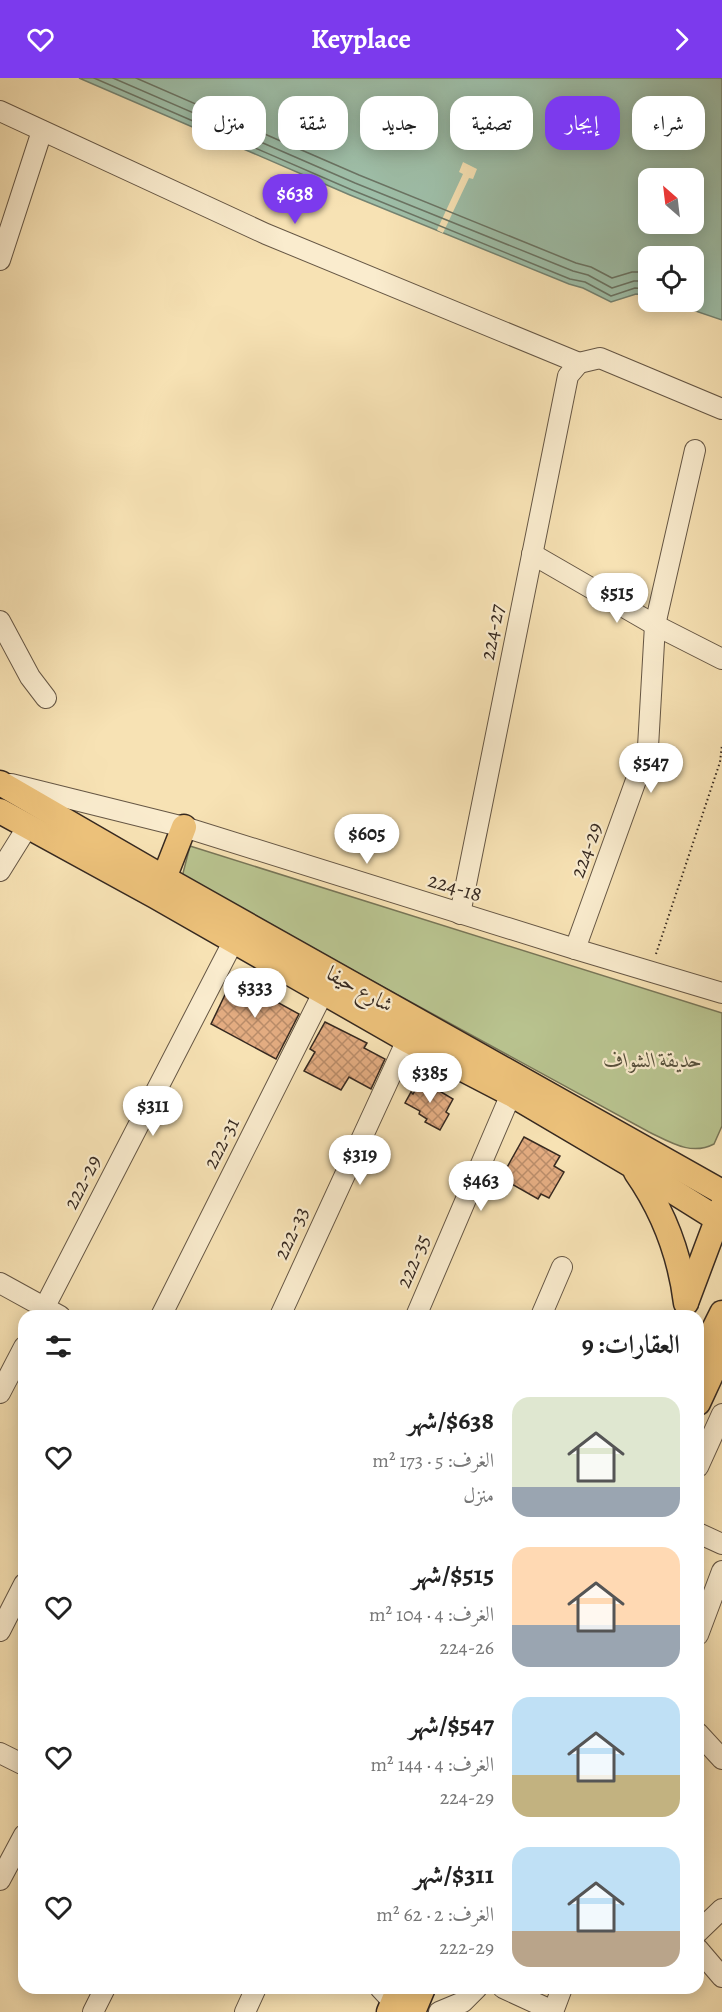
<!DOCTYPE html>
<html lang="ar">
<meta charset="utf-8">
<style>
body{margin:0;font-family:Alegreya,Amiri,serif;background:#f6f6f6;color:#222;direction:rtl;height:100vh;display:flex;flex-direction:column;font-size:22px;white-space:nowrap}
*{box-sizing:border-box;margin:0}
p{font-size:20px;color:#767676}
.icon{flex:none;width:33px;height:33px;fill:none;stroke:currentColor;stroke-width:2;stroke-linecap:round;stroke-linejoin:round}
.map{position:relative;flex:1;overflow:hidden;direction:ltr}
.drawer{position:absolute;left:18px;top:1232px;width:686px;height:684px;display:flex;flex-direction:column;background:#fff;border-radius:18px;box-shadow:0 3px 15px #0003;direction:rtl}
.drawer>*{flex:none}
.top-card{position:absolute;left:18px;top:18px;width:687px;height:54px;direction:rtl;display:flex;gap:12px}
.needle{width:39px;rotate:332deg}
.buttons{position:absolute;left:638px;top:90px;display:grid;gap:12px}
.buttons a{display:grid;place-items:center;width:66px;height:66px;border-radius:12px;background:#fff;box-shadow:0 3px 15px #0003;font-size:30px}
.price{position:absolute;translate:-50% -51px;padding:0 14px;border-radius:21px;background:#fff;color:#222;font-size:20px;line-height:39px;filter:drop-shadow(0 2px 3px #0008)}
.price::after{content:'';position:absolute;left:50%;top:36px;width:18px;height:14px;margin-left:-9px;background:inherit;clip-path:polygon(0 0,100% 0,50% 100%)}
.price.current{background:#7c3aed;color:#fff}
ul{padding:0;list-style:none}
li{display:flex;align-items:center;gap:18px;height:150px;padding:0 24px}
li span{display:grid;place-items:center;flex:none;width:168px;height:120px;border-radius:18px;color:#555}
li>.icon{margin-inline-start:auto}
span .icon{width:72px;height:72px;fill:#fffc;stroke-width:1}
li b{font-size:26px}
h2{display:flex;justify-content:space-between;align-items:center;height:72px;padding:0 24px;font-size:26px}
.chip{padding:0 21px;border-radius:18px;background:#fff;box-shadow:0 3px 15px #0003;font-size:21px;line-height:54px}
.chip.current{background:#7c3aed;color:#fff}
header{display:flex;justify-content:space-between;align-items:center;height:78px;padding:0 24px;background:#7c3aed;color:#fff;font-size:27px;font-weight:700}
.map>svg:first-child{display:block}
.green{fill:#b9c490;stroke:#787658;stroke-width:1.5}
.water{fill:#9ebfa9;stroke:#748372;stroke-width:1.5;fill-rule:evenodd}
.pier{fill:#f7e2b4}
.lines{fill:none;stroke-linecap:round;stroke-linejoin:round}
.shore{stroke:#6a7464;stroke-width:1.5}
.building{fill:url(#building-cross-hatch);stroke:#362920;stroke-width:1.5}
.minor-casing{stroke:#665745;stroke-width:22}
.major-casing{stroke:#362920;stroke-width:27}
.path{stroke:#362920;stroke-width:2;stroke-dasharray:1.5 3;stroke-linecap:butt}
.minor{stroke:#faecce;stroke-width:20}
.major{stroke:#ecc17a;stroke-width:24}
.labels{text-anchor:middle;stroke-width:4.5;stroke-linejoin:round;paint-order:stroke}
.street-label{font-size:21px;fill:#362920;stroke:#faecce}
.park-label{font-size:21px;font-style:italic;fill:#57503c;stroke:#faecce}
</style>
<header><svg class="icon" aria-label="forward" viewBox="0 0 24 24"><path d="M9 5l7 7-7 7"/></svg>Keyplace<svg class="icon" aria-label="heart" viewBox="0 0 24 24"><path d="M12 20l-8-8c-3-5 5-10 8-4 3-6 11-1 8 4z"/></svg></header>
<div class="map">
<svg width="722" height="1934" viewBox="0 0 722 1934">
<defs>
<pattern id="building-cross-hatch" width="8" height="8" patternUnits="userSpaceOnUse" patternTransform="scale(1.5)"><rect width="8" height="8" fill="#e3ac81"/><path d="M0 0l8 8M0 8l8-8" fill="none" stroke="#b98c69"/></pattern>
</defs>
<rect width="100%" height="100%" fill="#f7e2b4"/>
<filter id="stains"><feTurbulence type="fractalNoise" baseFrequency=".00333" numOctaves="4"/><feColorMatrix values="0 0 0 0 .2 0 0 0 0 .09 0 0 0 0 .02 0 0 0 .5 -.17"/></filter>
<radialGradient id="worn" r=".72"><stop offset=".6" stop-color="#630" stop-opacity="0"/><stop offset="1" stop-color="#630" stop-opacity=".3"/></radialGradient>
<path class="green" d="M190,768l532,167v113l-8,18c-23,12 -44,-2 -65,-12l-467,-255z"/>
<path class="water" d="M79,0h643v242l-53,-18h24v-46h-45v39l-12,-1 -25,8 -28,-14 -14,-4 -219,-89zM648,100h45v46h-45z"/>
<path class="pier" d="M463,84l14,7 -4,10 -4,-1 -26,55 -6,-3 26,-56 -4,-2z"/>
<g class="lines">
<g class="shore">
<path d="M94,0l258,112 218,89 15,3 26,14 24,-8 13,1"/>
<path d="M113,0l242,105 218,88 15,4 24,13 22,-7h14"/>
<path d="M136,0l223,97 217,88 15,4 21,11 20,-6h16"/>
</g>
</g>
<g class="building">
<path d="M233,900l66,36 -23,45 -65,-35z"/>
<path d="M325,944l42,21 -3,5 21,11 -14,30 -22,-12 -8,13 -37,-19 11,-19 -5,-3z"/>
<path d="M421,1002l32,19 -7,13 3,2 -9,16 -15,-8 2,-3 -8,-5 1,-3 -15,-8 6,-11 2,2z"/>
<path d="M524,1059l36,19 -6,10 10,6 -15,26 -8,-4 -3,5 -37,-21z"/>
</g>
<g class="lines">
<defs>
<g id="minor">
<path d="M0,33l266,123 313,129"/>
<path d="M0,182l42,-129"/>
<path d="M579,285l21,-5 122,51"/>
<path d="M532,476l123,71 67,34"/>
<path d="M0,543l30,56 16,21"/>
<path d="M11,706l173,43 391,122 147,44"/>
<path d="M0,793l28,-45"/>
<path d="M460,836l108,-538 11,-13"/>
<path d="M575,871l73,-202 7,-122 40,-175"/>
<path d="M0,1205l60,33"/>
<path d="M40,1238l193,-374"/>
<path d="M161,1238l162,-323"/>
<path d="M280,1238l127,-276"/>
<path d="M416,1238l95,-222"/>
<path d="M541,1238l21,-49"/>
<path d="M0,1315l24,-46"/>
<path d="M698,1389l24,-53"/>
<path d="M698,1455l24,11"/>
<path d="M0,1553l24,-47"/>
<path d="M698,1557l24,-64"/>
<path d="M698,1655l24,26"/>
<path d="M0,1675l24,12"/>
<path d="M0,1802l24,-45"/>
<path d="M698,1854l24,-23"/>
<path d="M698,1871l24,28"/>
<path d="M380,1910l13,14"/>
<path d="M503,1910l50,23"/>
<path d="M93,1934l12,-24"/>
<path d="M245,1934l11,-24"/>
<path d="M439,1934l24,-10 14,-14"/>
<path d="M553,1934l9,-24"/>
</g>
<g id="major">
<path d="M0,705l164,95 558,314"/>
<path d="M0,733l155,85 252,144 104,54 120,71 91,57"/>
<path d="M164,800l20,-51"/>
<path d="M636,1094c28,40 44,83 50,131"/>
<path d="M687,1222l35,-93"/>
<path d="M698,1283l24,-48"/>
<path d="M698,1325l24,-52"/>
<path d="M389,1934l10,-24"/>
<path d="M413,1934l10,-24"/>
</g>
</defs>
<use href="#minor" class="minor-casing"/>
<use href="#major" class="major-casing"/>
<path class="path" d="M656,876l64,-192 2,-17"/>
<use href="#minor" class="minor"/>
<use href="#major" class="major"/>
</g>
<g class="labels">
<g class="street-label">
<text transform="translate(492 554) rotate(-79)" y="7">224-27</text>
<text transform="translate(586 772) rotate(-70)" y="7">224-29</text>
<text transform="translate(455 809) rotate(17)" y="7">224-18</text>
<text transform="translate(360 911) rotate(29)" y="7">شارع حيفا</text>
<text transform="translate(221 1065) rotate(-63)" y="7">222-31</text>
<text transform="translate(82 1104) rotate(-63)" y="7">222-29</text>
<text transform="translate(291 1155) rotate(-65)" y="7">222-33</text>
<text transform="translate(413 1183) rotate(-67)" y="7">222-35</text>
</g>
<g class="park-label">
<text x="653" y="989">حديقة الشواف</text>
</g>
</g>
<rect width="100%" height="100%" filter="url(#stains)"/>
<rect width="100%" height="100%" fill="url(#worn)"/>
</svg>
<div class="buttons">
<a><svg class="needle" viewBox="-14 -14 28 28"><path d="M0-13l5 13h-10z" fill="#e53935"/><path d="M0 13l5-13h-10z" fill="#767676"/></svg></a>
<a><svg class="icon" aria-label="locate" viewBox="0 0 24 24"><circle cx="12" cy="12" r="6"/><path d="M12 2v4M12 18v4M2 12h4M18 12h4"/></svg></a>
</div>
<b class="price current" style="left:295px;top:147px">$638</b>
<b class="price" style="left:617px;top:546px">$515</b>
<b class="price" style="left:651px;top:716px">$547</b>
<b class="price" style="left:367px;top:787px">$605</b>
<b class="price" style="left:255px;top:941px">$333</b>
<b class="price" style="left:430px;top:1026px">$385</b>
<b class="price" style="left:153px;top:1059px">$311</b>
<b class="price" style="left:360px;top:1108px">$319</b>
<b class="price" style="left:481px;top:1134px">$463</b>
<div class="top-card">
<a class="chip">شراء</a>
<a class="chip current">إيجار</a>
<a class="chip">تصفية</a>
<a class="chip">جديد</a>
<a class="chip">شقة</a>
<a class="chip">منزل</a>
</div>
<section class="drawer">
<h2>العقارات: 9<svg class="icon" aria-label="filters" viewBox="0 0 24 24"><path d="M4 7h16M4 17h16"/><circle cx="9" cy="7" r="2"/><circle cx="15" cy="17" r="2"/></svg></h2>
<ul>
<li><span style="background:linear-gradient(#dfe7d0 75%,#9aa5b1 0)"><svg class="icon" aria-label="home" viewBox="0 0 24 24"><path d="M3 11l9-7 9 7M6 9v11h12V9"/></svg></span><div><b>$638/شهر</b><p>الغرف: 5 · 173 m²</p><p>منزل</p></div><svg class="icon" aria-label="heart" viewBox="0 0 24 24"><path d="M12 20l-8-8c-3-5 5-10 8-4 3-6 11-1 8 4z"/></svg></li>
<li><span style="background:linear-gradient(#ffd9b3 65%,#9aa5b1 0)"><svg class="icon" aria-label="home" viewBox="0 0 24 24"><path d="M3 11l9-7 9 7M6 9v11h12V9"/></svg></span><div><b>$515/شهر</b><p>الغرف: 4 · 104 m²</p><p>224-26</p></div><svg class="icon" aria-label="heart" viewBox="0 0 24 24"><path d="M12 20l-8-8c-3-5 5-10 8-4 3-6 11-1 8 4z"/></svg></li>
<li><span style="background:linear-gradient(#bfe0f5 65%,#c2b280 0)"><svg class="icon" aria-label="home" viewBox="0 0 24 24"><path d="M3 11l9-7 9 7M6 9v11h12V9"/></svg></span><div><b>$547/شهر</b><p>الغرف: 4 · 144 m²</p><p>224-29</p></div><svg class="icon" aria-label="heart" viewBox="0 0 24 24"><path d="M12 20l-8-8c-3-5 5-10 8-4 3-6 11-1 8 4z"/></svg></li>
<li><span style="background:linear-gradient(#bfe0f5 70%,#b9a48a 0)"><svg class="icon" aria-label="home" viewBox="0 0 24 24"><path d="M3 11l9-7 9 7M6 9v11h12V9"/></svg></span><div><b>$311/شهر</b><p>الغرف: 2 · 62 m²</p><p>222-29</p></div><svg class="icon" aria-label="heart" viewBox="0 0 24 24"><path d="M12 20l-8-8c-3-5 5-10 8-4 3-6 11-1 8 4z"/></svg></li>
</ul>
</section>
</div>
